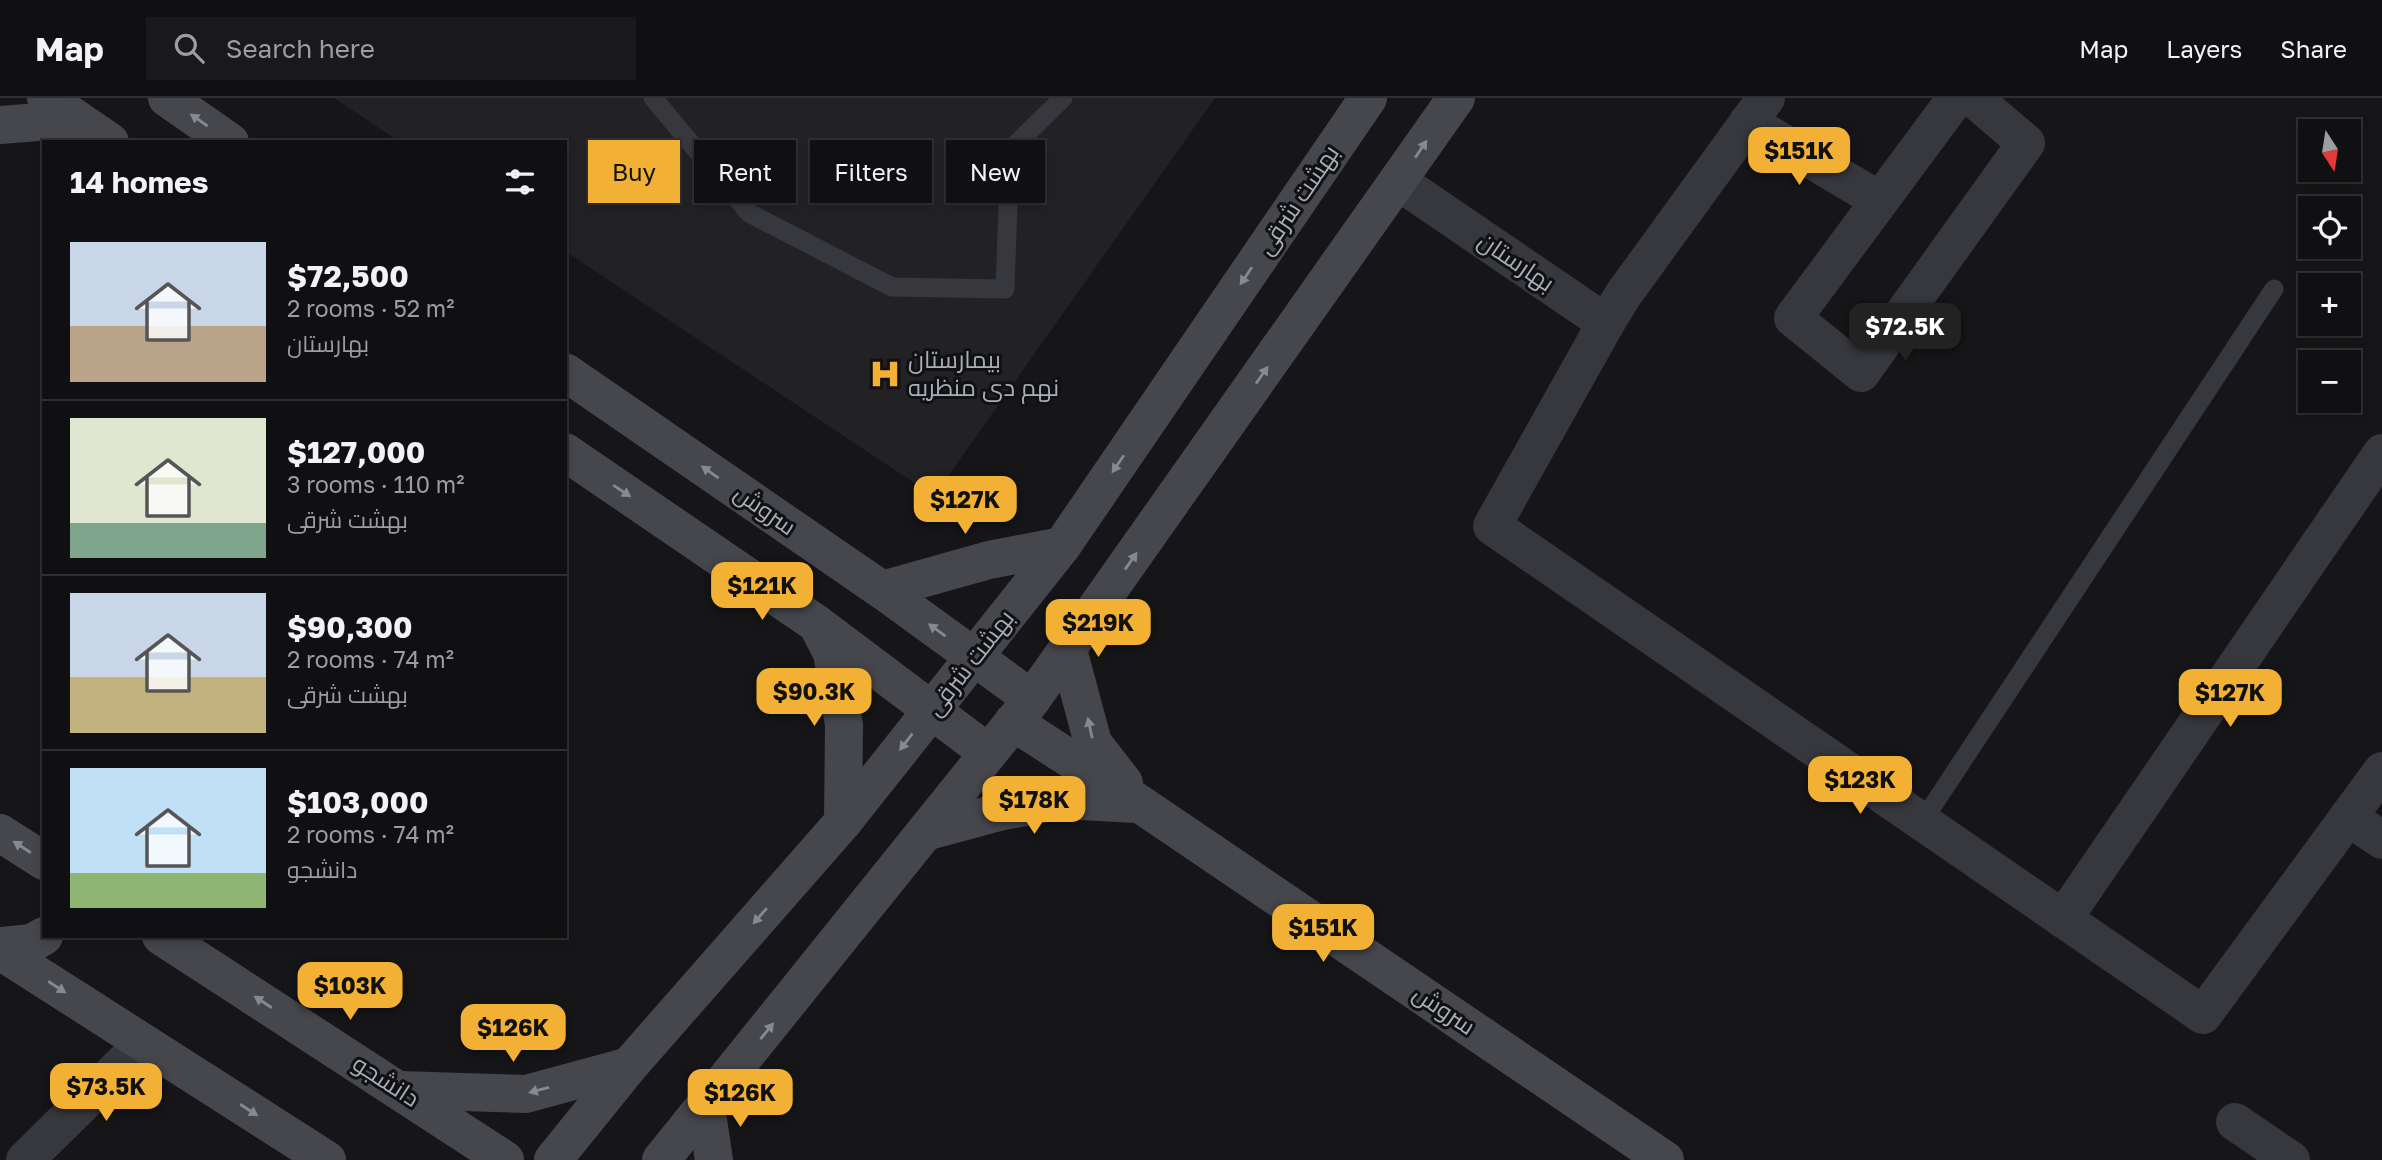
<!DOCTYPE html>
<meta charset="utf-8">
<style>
body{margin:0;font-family:"Golos Text",Cairo,sans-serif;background:#19191b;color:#f1f3f6;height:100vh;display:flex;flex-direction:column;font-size:26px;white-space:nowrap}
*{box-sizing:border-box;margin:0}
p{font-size:23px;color:#9c9d9f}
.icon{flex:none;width:38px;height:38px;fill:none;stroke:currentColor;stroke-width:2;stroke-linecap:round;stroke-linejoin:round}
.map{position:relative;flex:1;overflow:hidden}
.sheet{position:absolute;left:42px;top:42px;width:525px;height:798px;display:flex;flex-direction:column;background:#101012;border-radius:0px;box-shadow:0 4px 10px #0003,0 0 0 2px #303032}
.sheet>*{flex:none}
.banner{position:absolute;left:588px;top:42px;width:665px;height:63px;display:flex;gap:14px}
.needle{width:46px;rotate:168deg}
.fabs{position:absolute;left:2298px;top:21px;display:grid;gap:14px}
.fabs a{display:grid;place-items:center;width:63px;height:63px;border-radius:0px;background:#101012;box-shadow:0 4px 10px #0003,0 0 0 2px #303032;font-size:35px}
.price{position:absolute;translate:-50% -60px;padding:0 16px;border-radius:14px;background:#f2b134;color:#111;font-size:23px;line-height:46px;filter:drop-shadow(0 2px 4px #0008)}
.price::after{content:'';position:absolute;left:50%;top:42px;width:21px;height:16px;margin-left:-10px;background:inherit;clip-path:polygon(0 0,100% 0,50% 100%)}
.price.on{background:#222;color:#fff}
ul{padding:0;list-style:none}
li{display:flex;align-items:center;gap:21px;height:175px;padding:0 28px}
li+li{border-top:2px solid #303032}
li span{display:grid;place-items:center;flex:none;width:196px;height:140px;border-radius:0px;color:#555}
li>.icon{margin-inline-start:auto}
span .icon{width:84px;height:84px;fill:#fffc;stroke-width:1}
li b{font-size:30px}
h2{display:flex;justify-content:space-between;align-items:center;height:84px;padding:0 28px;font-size:30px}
.tag{padding:0 24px;border-radius:0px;background:#101012;box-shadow:0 4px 10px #0003,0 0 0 2px #303032;font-size:24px;line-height:63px}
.tag.on{background:#f2b134;color:#111}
header{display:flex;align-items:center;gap:42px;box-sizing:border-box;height:98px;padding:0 35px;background:#101012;border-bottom:2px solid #303032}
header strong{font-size:33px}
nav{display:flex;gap:38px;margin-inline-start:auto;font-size:24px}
.search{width:490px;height:63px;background:#19191b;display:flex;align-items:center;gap:18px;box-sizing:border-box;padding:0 24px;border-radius:0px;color:#9c9d9f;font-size:26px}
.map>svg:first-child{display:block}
.built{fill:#222225}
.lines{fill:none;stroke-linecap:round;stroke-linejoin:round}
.lane{stroke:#37383d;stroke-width:19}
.street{stroke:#37383d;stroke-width:38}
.secondary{stroke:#45474d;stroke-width:38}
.oneway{fill:#858993}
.labels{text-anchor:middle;stroke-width:6;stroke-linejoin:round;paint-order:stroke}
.street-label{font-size:24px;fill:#a8adb8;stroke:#111113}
.poi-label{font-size:24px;fill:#a8adb8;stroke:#111113;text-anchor:start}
</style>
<header>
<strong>Map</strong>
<div class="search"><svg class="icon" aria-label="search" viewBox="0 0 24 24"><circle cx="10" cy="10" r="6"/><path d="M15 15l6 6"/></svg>Search here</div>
<nav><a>Map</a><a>Layers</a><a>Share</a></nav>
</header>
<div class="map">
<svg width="2382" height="1062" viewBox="0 0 2382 1062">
<rect width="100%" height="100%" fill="#161618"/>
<path class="built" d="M334,0h881l-281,398 -369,-245v-109h-165z"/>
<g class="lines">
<g class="lane">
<path d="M653,0l96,115 143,74 113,2 5,-139 53,-52"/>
<path d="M1922,724l352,-533"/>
</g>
<g class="street">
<path d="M1956,0l-163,220 68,55 165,-230 -53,-45"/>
<path d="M1748,24l131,78"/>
<path d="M1399,84l207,141 17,-28 143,-197"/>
<path d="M1606,225l-114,203 711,489 179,-244"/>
<path d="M2348,719l34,23"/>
<path d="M2063,821l319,-466"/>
<path d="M2235,1024l56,38"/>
<path d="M25,1062l119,-117"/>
</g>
<g class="secondary">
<path d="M46,0l64,44"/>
<path d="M167,0l63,44"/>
<path d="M0,27l76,-6"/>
<path d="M565,274l317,218 150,109"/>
<path d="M565,354l252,172 170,128"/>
<path d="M882,492l107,-30 73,-14"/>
<path d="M817,526l15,29 12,72 -1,97"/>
<path d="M1068,552l25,93 31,40"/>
<path d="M1013,624l127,82 525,356"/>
<path d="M925,734l78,-21 60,-11 73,4"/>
<path d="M0,735l44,28"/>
<path d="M161,838l344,224"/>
<path d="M0,848l32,-3 12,-7"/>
<path d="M0,853l327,209"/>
<path d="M400,992l126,4 103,-28"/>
<path d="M706,1009l8,53"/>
<path d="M553,1062l76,-94 214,-244 219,-276 306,-448"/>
<path d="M661,1062l371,-461 424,-601"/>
</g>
</g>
<defs><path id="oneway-solid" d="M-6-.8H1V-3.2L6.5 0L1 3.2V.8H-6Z" transform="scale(1.75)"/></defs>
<g class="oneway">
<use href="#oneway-solid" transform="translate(199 22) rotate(-145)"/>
<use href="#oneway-solid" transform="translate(1421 51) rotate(-56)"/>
<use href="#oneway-solid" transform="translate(1246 178) rotate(124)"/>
<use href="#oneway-solid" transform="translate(1262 277) rotate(-55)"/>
<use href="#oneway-solid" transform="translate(1118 366) rotate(124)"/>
<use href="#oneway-solid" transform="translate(710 374) rotate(-145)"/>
<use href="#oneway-solid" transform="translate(622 393) rotate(34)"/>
<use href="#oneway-solid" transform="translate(1131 463) rotate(-55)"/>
<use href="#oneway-solid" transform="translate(937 532) rotate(-144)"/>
<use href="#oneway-solid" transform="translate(1090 630) rotate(-102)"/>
<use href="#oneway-solid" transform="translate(906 644) rotate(128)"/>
<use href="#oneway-solid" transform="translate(22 749) rotate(-147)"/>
<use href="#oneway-solid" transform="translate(760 818) rotate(131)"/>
<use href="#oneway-solid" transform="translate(57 889) rotate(33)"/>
<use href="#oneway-solid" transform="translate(263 904) rotate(-147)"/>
<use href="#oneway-solid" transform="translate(767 933) rotate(-51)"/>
<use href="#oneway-solid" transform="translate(539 992) rotate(165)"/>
<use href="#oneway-solid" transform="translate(249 1012) rotate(33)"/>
</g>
<defs>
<symbol id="hospital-bare" viewBox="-9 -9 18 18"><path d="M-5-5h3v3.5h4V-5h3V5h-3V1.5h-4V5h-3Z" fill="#f2b134" stroke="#111113" stroke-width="2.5" paint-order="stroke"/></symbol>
</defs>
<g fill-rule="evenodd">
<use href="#hospital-bare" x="863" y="254" width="44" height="44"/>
</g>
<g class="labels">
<g class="street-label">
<text transform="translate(1298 102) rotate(-56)" y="8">بهشت شرقی</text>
<text transform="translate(1516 164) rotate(34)" y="8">بهارستان</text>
<text transform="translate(765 412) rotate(35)" y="8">سروش</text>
<text transform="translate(970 565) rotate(-52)" y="8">بهشت شرقی</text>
<text transform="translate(1444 912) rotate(34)" y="8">سروش</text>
<text transform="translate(386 983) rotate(33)" y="8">دانشجو</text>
</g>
<g class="poi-label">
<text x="908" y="270">بیمارستان<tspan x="908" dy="28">نهم دی منظریه</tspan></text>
</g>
</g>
</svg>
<div class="fabs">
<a><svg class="needle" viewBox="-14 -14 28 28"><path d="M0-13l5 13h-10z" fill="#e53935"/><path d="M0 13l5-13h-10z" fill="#9c9d9f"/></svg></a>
<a><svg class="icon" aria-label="locate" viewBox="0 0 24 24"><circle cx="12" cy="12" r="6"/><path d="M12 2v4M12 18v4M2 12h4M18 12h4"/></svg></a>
<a>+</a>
<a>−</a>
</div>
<b class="price" style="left:1799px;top:89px">$151K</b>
<b class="price on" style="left:1905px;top:265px">$72.5K</b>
<b class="price" style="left:965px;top:438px">$127K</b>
<b class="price" style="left:762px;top:524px">$121K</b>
<b class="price" style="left:1098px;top:561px">$219K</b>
<b class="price" style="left:814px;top:630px">$90.3K</b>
<b class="price" style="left:2230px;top:631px">$127K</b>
<b class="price" style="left:1860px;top:718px">$123K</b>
<b class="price" style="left:1034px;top:738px">$178K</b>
<b class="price" style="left:1323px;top:866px">$151K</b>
<b class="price" style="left:350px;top:924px">$103K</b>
<b class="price" style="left:513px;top:966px">$126K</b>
<b class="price" style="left:106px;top:1025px">$73.5K</b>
<b class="price" style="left:740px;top:1031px">$126K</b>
<div class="banner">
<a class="tag on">Buy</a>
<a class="tag">Rent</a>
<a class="tag">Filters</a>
<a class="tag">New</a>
</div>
<section class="sheet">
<h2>14 homes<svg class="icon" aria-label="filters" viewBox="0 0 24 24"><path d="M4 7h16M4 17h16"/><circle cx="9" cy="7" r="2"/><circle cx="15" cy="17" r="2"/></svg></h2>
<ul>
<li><span style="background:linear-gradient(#c9d6e8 60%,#b9a48a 0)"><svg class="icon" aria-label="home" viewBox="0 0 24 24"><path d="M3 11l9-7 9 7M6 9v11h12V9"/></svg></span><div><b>$72,500</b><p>2 rooms · 52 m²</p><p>بهارستان</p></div></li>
<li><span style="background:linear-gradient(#dfe7d0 75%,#7fa58c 0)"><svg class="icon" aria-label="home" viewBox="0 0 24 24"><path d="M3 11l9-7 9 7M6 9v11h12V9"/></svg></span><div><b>$127,000</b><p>3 rooms · 110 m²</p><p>بهشت شرقی</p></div></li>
<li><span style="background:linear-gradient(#c9d6e8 60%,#c2b280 0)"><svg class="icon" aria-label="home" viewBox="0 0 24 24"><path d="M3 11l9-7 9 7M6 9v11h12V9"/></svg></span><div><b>$90,300</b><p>2 rooms · 74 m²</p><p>بهشت شرقی</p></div></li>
<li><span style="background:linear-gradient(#bfe0f5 75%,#8fb573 0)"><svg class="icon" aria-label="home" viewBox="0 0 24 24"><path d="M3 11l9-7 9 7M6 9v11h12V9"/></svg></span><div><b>$103,000</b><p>2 rooms · 74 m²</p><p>دانشجو</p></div></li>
</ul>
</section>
</div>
